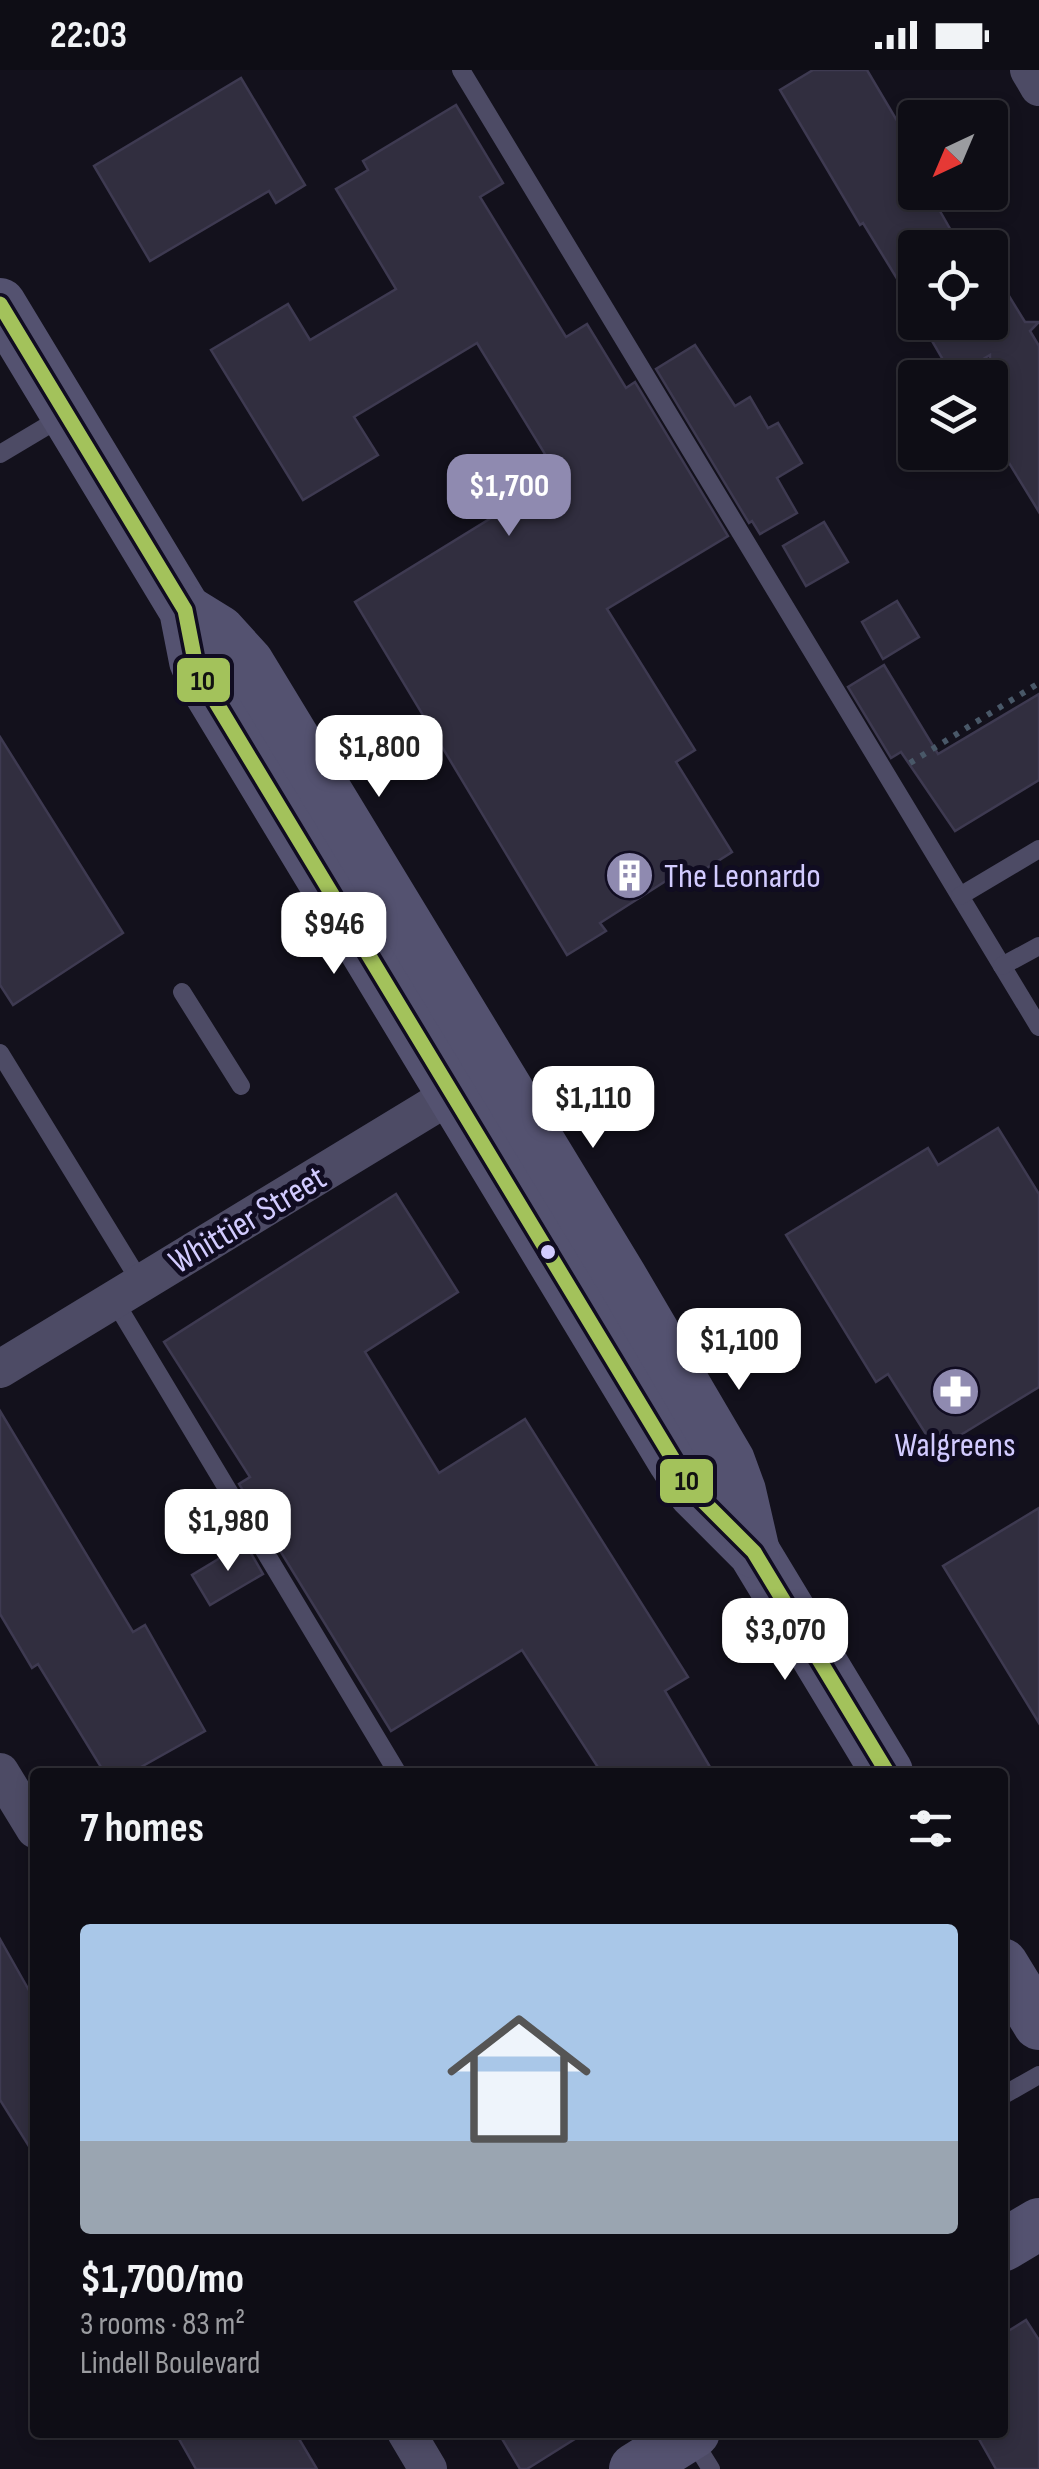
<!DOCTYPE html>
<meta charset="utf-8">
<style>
body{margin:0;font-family:"Sofia Sans Condensed",sans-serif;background:#17161e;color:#f1f3f6;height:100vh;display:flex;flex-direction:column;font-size:38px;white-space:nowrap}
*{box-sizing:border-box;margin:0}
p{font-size:32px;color:#9b9ca0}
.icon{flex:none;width:55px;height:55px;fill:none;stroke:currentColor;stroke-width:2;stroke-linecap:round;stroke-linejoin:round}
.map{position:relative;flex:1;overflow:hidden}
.sheet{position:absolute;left:30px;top:1698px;width:978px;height:670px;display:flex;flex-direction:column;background:#0e0d15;border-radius:10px;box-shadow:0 5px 15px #0003,0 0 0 2px #2e2d34}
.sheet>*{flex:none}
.needle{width:65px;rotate:224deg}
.tools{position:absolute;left:898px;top:30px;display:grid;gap:20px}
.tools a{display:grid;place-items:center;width:110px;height:110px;border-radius:10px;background:#0e0d15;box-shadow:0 5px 15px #0003,0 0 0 2px #2e2d34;font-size:50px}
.price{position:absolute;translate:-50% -85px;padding:0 22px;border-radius:20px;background:#fff;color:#222;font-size:32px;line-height:65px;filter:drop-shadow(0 2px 5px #0008)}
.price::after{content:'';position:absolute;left:50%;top:60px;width:30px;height:22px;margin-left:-15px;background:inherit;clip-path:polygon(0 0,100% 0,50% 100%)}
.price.on{background:#8f8ab0;color:#fff}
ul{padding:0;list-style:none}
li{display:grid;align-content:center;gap:20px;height:530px;padding:0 50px}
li+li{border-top:2px solid #2e2d34}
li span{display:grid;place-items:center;height:310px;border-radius:10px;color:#555}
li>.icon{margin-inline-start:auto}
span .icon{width:180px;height:180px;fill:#fffc;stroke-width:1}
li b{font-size:42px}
h2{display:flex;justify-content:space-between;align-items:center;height:120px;padding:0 50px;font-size:42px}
.status{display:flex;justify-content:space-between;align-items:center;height:70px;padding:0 50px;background:#0e0d15;direction:ltr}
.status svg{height:28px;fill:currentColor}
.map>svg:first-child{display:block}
.building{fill:#312e3f;stroke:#3e3a51;stroke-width:2.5}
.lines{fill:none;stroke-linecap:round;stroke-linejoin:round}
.path{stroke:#495868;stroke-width:6;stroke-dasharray:5 8;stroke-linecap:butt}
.lane{stroke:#4d4b65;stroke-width:18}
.street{stroke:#4d4b65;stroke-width:38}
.secondary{stroke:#545270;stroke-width:52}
.bus-1-casing{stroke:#100c21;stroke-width:22}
.bus-1{stroke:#a3c25b;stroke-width:15}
.bus-dot{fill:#d2cbff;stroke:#100c21;stroke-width:4}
.labels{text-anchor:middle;stroke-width:10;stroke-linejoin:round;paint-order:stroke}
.poi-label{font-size:35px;fill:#d2cbff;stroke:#100c21;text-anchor:start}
.street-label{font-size:35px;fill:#d2cbff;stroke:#100c21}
.line-badge{stroke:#100c21;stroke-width:4}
.pale-badge-label{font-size:28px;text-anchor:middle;font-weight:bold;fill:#111}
</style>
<div class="status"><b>22:03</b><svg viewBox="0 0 49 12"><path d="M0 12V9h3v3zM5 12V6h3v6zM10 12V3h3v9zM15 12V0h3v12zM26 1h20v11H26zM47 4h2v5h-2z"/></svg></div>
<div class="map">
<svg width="1039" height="2399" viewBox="0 0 1039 2399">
<rect width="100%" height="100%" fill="#13111c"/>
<g class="building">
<path d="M813,0h54l48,81v41h14l32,56h-46v60l-52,-85 -3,2 -80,-135z"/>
<path d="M241,8l64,107 -29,18 -7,-12 -119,70 -56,-95z"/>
<path d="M456,35l47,78 -23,14 86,140 21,-13 39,64 9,-6 93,154 -121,73 88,141 -19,12 56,90 -44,28 -5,-10 -83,53 6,8 -39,24 -212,-353 136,-84 -15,-23 69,-41 -68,-111 -123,74 24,38 -75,45 -92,-150 77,-46 22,36 86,-51 -60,-100 32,-19 -5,-9z"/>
<path d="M990,195l35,57h14l-9,9 9,15v166l-49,-80v-77l-37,22 -32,-55h69z"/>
<path d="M695,275l40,61 15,-9 18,31 10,-5 24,40 -25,15 20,35 -37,21 -8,-13 -3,2 -93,-154z"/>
<path d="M824,452l24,40 -42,24 -23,-40z"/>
<path d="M897,531l22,36 -36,22 -21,-37z"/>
<path d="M884,595l54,89 101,-60v86l-84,51 -54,-79 -10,6 -43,-71z"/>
<path d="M0,667l123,196 -110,72 -13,-20z"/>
<path d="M998,1058l41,66v193l-103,63 -48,-76 -12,8 -90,-147 142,-87 10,17z"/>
<path d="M396,1124l62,98 -93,60 74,121 86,-54 163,258 -23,14 48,81h-112l-79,-122 -131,81 -152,-247 11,-7 -86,-135z"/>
<path d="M0,1341l133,221 12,-7 60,106 -73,41h-28l-66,-108 -6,4 -32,-54z"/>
<path d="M1039,1438v215l-96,-157z"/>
<path d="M245,1473l18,31 -53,31 -18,-30z"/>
<path d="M0,1869l35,62v155l-35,-56z"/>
<path d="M1026,2250l13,20v129h-43l-21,-37h27v-97z"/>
<path d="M175,2362h120l22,37h-121z"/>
<path d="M498,2362h88l-59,37h-7z"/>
</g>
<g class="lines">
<path class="path" d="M910,693l129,-80"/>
<g class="lane">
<path d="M461,0l578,957"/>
<path d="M0,384l62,-37"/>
<path d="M960,826l79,-47"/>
<path d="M1002,896l37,-20"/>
<path d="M182,922l59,94"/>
<path d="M0,983l141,230"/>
<path d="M114,1230l283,472"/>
<path d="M1002,2026l37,-21"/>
<path d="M693,2370l18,29"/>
</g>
<g class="street">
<path d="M1029,0l10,17"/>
<path d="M0,1299l472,-287"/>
<path d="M0,1702l35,57"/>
<path d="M406,2362l22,37"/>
</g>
<g class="secondary">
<path d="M0,234l185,306 10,51 10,23 469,777 20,31 60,60 133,220"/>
<path d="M185,540l34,21 29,32 373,614 108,184 11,30 14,61"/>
<path d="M1002,1894l37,60"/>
<path d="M1002,2176l37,-22"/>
<path d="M635,2399l59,-37"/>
</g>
<defs>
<path id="bus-1" d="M0,234l185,306 10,51 10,23 469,777 20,31 60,60 133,220"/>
</defs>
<use href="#bus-1" class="bus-1-casing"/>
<use href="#bus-1" class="bus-1"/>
</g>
<defs>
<symbol id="building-disc" viewBox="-11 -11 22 22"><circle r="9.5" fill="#8f8ab0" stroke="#100c21"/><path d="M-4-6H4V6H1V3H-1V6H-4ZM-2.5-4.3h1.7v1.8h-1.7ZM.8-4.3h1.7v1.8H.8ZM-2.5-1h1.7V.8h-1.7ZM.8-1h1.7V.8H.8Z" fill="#fff"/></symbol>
<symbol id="pharmacy-disc" viewBox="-11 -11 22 22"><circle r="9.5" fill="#8f8ab0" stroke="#100c21"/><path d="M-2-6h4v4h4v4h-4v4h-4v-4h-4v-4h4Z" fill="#fff"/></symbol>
</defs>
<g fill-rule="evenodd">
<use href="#building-disc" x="602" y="778" width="55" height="55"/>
<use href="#pharmacy-disc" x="928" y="1294" width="55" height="55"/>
</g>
<circle class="bus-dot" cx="548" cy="1182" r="9"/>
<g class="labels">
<g class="poi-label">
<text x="664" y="817">The Leonardo</text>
<text x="955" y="1386" text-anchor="middle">Walgreens</text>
</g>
<g class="street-label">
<text transform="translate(247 1149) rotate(-31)" y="12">Whittier Street</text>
</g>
</g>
<g class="line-badge">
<rect x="175" y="586" width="57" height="48" rx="10" fill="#a3c25b"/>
<rect x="658" y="1387" width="57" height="48" rx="10" fill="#a3c25b"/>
</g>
<g class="pale-badge-label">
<text x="203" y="620">10</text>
<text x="687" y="1420">10</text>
</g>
</svg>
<div class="tools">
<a><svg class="needle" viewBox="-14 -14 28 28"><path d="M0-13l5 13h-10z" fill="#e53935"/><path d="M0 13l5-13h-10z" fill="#9b9ca0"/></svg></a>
<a><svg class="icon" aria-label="locate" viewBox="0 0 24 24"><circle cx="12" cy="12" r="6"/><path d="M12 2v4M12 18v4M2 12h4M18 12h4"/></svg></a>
<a><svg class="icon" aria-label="layers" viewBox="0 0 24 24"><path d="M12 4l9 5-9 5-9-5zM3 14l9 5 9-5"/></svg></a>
</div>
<b class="price on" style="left:509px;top:469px">$1,700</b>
<b class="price" style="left:379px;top:730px">$1,800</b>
<b class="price" style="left:334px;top:907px">$946</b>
<b class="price" style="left:593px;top:1081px">$1,110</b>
<b class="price" style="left:739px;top:1323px">$1,100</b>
<b class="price" style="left:228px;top:1504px">$1,980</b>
<b class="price" style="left:785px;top:1613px">$3,070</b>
<section class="sheet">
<h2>7 homes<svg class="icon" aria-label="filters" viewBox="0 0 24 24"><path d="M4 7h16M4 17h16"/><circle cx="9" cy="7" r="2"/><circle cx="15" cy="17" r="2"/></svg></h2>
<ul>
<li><span style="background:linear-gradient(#a9c7e8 70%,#9aa5b1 0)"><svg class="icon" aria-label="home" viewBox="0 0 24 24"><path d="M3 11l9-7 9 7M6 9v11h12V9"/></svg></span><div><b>$1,700/mo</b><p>3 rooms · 83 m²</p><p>Lindell Boulevard</p></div></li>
</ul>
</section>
</div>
